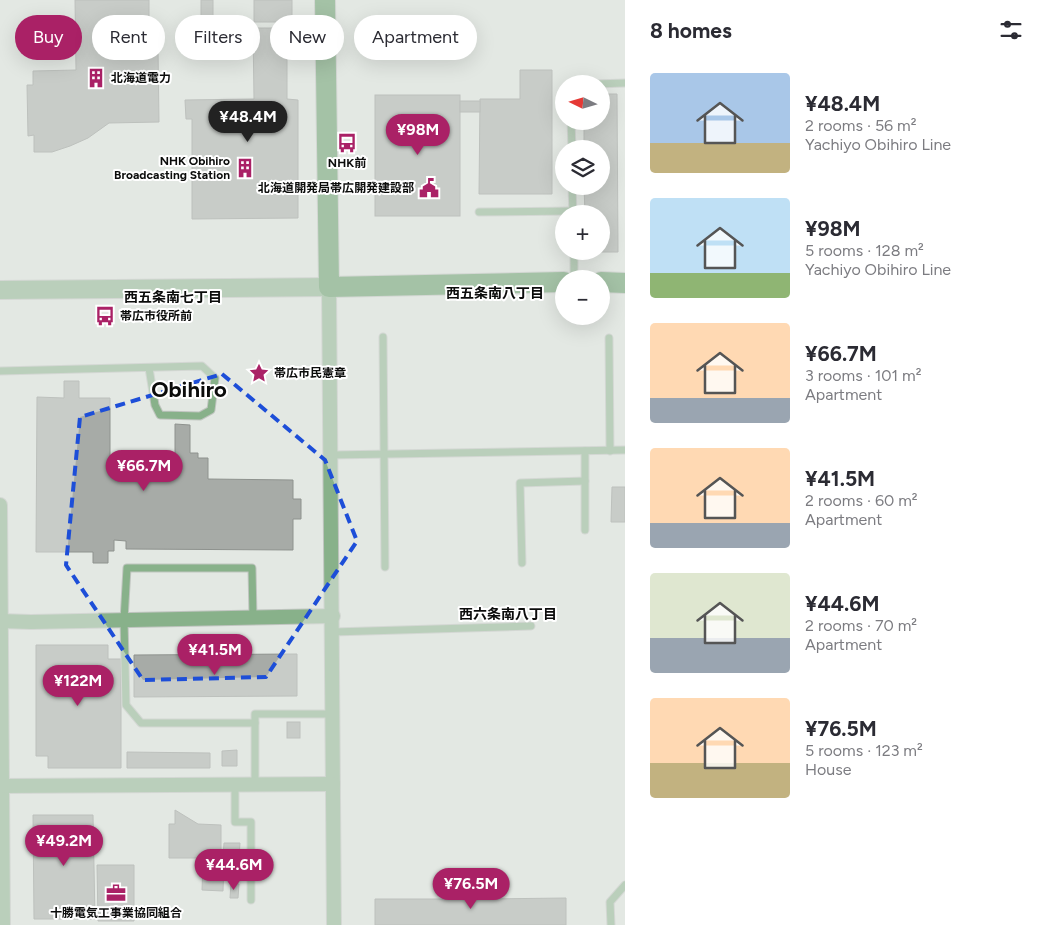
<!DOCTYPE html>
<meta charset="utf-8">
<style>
body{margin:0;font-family:Figtree,"Noto Sans JP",sans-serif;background:#f2f2f3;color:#2b2b33;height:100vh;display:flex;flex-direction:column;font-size:19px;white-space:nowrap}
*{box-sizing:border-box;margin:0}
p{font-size:16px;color:#7c7c81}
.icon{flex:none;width:28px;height:28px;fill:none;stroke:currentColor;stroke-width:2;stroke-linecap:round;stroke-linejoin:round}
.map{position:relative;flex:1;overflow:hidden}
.sheet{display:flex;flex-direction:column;background:#fff;width:425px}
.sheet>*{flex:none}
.guide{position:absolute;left:15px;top:15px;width:475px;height:45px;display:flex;gap:10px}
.needle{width:32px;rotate:275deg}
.tools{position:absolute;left:555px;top:75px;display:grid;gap:10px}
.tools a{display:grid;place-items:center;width:55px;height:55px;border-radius:50%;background:#fff;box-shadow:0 5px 20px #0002;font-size:25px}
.price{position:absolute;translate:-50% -42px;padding:0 11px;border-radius:18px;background:#aa2166;color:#fff;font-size:16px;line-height:32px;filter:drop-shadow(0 1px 2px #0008)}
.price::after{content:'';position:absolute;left:50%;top:30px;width:15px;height:11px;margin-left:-8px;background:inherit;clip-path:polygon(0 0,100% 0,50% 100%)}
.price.on{background:#222;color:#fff}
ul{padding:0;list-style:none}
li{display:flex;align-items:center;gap:15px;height:125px;padding:0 25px}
li span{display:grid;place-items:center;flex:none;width:140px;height:100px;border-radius:5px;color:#555}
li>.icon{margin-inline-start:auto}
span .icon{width:60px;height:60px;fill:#fffc;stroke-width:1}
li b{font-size:21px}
h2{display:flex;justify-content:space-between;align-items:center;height:60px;padding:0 25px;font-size:21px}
.tag{padding:0 18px;border-radius:22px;background:#fff;box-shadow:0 5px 20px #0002;font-size:18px;line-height:45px}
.tag.on{background:#aa2166;color:#fff}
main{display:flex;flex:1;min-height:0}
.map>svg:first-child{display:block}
.building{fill:#a7aba7;stroke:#8e928e}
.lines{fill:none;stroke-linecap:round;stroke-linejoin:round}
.service-casing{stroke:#c0c5c0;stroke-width:9}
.minor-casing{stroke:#c0c5c0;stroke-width:16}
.tertiary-casing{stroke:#c0c5c0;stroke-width:20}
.secondary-casing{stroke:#c0c5c0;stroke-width:22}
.service{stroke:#88b18a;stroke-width:7}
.minor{stroke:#88b18a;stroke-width:14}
.tertiary{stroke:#88b18a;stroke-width:18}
.secondary{stroke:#57965c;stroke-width:20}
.marked{fill:none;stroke:#1d4ed8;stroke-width:4;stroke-dasharray:10 6;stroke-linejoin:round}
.labels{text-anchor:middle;stroke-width:4;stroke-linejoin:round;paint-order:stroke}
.poi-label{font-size:12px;font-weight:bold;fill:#0b0c0b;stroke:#fff;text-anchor:start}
.neighbourhood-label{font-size:14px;font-weight:bold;fill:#0b0c0b;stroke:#fff}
.town-label{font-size:22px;font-weight:bold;fill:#0b0c0b;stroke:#fff}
</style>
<main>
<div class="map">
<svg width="625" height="925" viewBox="0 0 625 925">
<rect width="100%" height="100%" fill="#e3e8e3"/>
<g class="building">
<path d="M75,0h74v37h-6v12l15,-1 1,74 -50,1 -21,15 -18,8 -18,6h-18v-17l-6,1 -1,-51h6v-14l43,-1z"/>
<rect x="201" y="0" width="12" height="26"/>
<rect x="254" y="0" width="38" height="22"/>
<path d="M253,28h34v71l11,1v118l-106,1v-100h-6l-1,-19 69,-1z"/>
<path d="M520,70h32v124h-73l1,-95h40z"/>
<path d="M601,94h16l1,158h-33l16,-1v-37h-16l-1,-28h17v-37h-17v-28h17z"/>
<rect x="375" y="95" width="85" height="121"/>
<rect x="460" y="101" width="20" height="11"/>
<path d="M64,381h15v17h31v60h56v-4h9v-30l15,1v28h8v5h10v21l85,1v19h8v20h-8v31l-167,-1v-8l-12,-1v11h-6v12h-15v-11h-57l1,-155 27,1z"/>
<path d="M612,487h13v35h-14z"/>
<path d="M36,645h72v14h13v109h-73v-12h-12z"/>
<path d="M297,654v42l-163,1v-42z"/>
<rect x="287" y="722" width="13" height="16"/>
<path d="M237,750v16h-15v-15z"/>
<path d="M127,752l83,1v15h-83z"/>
<path d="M175,810l23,14 23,1v33h-52v-34h6z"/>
<path d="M33,815h60l2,104h-61z"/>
<path d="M224,843h16l-1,15 -16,-1z"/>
<path d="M203,863l21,1 -1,27 -21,-1z"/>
<path d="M97,865h37v56h-36z"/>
<path d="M231,883l8,1 -1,14h-8z"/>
<path d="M447,887h39l-1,12 81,-1v27h-191v-26h72z"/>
</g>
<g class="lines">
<defs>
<g id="service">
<path d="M595,84l30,-1"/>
<path d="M571,121l1,28"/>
<path d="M572,186l1,28"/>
<path d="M479,212l94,-1"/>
<path d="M574,251v28"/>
<path d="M383,337l2,230"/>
<path d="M609,338l1,113"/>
<path d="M0,371l202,-5 13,12 -4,32 -11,6 -40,-1 -5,-10 -6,-37"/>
<path d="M585,451v79"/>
<path d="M331,455l294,-5"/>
<path d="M522,563l-2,-80 65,-2"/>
<path d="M253,618l-1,-50h-125l-3,52 2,85 15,18h114"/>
<path d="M333,632l198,-6"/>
<path d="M235,785v37h16v78"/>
<path d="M255,785v-71h78"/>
<path d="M611,925l-1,-23 15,-17"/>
</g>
<g id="minor">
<path d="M329,287l5,638"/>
<path d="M0,505l3,420"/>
<path d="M0,621l31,1 302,-6"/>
<path d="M0,786l333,-2"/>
</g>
<path id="tertiary" d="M0,290l329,-3"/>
<g id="secondary">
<path d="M325,0l4,287 235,-5"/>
<path d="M601,282l24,1"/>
</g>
</defs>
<use href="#service" class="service-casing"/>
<use href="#minor" class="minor-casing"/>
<use href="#tertiary" class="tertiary-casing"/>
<use href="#secondary" class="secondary-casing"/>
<use href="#service" class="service"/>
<use href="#minor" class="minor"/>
<use href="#tertiary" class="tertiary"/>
<use href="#secondary" class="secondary"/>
</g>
<path d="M0 0H625V925H0ZM222,374l103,86 32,81 -91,136 -123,3 -77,-115 14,-148z" fill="#e3e8e3" fill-opacity=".55" fill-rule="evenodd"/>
<path class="marked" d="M222,374l103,86 32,81 -91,136 -123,3 -77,-115 14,-148z"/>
<defs>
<symbol id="building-bare" viewBox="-9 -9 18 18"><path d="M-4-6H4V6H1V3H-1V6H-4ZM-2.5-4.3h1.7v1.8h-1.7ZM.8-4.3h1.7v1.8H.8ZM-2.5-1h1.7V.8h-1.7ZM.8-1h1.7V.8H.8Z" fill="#aa2166" stroke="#fff" stroke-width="2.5" paint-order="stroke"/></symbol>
<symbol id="bus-bare" viewBox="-9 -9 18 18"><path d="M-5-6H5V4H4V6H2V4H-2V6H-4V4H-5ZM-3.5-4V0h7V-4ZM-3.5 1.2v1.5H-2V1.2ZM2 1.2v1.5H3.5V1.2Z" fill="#aa2166" stroke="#fff" stroke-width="2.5" paint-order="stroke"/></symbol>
<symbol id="civic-bare" viewBox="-9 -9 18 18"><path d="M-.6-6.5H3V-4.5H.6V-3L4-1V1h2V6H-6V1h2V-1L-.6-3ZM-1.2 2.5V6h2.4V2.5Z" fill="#aa2166" stroke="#fff" stroke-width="2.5" paint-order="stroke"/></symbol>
<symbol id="sight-bare" viewBox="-9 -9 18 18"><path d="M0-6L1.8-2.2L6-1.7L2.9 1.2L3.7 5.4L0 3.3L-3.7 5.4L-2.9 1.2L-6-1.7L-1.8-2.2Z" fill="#aa2166" stroke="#fff" stroke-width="2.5" paint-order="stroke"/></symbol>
<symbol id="office-bare" viewBox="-9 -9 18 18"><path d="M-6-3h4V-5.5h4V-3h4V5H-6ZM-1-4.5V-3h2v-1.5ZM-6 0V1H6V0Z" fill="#aa2166" stroke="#fff" stroke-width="2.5" paint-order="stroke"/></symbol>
</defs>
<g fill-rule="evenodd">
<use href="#building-bare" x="82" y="64" width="28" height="28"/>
<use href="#bus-bare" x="333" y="129" width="28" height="28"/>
<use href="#building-bare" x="231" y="154" width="28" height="28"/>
<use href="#civic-bare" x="415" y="174" width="28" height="28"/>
<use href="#bus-bare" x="91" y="302" width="28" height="28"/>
<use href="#sight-bare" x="245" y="359" width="28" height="28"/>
<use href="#office-bare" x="102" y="879" width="28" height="28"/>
</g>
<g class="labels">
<g class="poi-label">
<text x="111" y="82">北海道電力</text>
<text x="230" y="165" text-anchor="end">NHK Obihiro<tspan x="230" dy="14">Broadcasting Station</tspan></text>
<text x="347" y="167" text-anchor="middle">NHK前</text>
<text x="414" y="192" text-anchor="end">北海道開発局帯広開発建設部</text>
<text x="120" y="320">帯広市役所前</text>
<text x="274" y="377">帯広市民憲章</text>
<text x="116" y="917" text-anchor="middle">十勝電気工事業協同組合</text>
</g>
<g class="neighbourhood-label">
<text x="495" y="298">西五条南八丁目</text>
<text x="173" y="302">西五条南七丁目</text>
<text x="508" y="619">西六条南八丁目</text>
</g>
<g class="town-label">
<text x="189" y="397">Obihiro</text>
</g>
</g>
</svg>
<div class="tools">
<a><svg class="needle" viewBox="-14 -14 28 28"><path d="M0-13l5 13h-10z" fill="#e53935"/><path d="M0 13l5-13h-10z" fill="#7c7c81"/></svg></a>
<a><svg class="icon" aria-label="layers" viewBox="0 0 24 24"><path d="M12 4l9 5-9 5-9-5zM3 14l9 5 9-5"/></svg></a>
<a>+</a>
<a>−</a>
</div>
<b class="price on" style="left:248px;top:143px">¥48.4M</b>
<b class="price" style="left:418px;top:156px">¥98M</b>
<b class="price" style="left:144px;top:492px">¥66.7M</b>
<b class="price" style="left:215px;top:676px">¥41.5M</b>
<b class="price" style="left:78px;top:707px">¥122M</b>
<b class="price" style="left:64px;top:867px">¥49.2M</b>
<b class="price" style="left:234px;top:891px">¥44.6M</b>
<b class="price" style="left:471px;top:910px">¥76.5M</b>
<div class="guide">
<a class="tag on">Buy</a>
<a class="tag">Rent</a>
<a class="tag">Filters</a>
<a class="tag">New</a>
<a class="tag">Apartment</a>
</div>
</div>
<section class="sheet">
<h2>8 homes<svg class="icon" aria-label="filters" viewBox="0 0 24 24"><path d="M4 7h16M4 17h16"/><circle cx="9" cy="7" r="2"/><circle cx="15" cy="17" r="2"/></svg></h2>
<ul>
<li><span style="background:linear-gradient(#a9c7e8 70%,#c2b280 0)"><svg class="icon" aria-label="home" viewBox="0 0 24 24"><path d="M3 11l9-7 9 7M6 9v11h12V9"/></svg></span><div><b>¥48.4M</b><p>2 rooms · 56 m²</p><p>Yachiyo Obihiro Line</p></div></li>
<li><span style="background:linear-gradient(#bfe0f5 75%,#8fb573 0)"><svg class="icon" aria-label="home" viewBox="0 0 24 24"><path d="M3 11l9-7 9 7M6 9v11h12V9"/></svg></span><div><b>¥98M</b><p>5 rooms · 128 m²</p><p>Yachiyo Obihiro Line</p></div></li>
<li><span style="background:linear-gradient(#ffd9b3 75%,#9aa5b1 0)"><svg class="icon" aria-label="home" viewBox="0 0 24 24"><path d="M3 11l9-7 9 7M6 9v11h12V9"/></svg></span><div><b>¥66.7M</b><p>3 rooms · 101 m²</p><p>Apartment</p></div></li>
<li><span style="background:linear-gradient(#ffd9b3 75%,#9aa5b1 0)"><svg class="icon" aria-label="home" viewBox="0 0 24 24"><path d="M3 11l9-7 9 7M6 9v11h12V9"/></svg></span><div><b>¥41.5M</b><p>2 rooms · 60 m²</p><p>Apartment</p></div></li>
<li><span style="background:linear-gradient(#dfe7d0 65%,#9aa5b1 0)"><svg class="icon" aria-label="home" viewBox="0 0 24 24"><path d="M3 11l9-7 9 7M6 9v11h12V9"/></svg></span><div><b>¥44.6M</b><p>2 rooms · 70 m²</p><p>Apartment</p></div></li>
<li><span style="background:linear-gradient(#ffd9b3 65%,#c2b280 0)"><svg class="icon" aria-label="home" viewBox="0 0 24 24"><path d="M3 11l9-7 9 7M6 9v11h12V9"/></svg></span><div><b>¥76.5M</b><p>5 rooms · 123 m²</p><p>House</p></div></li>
</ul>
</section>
</main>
